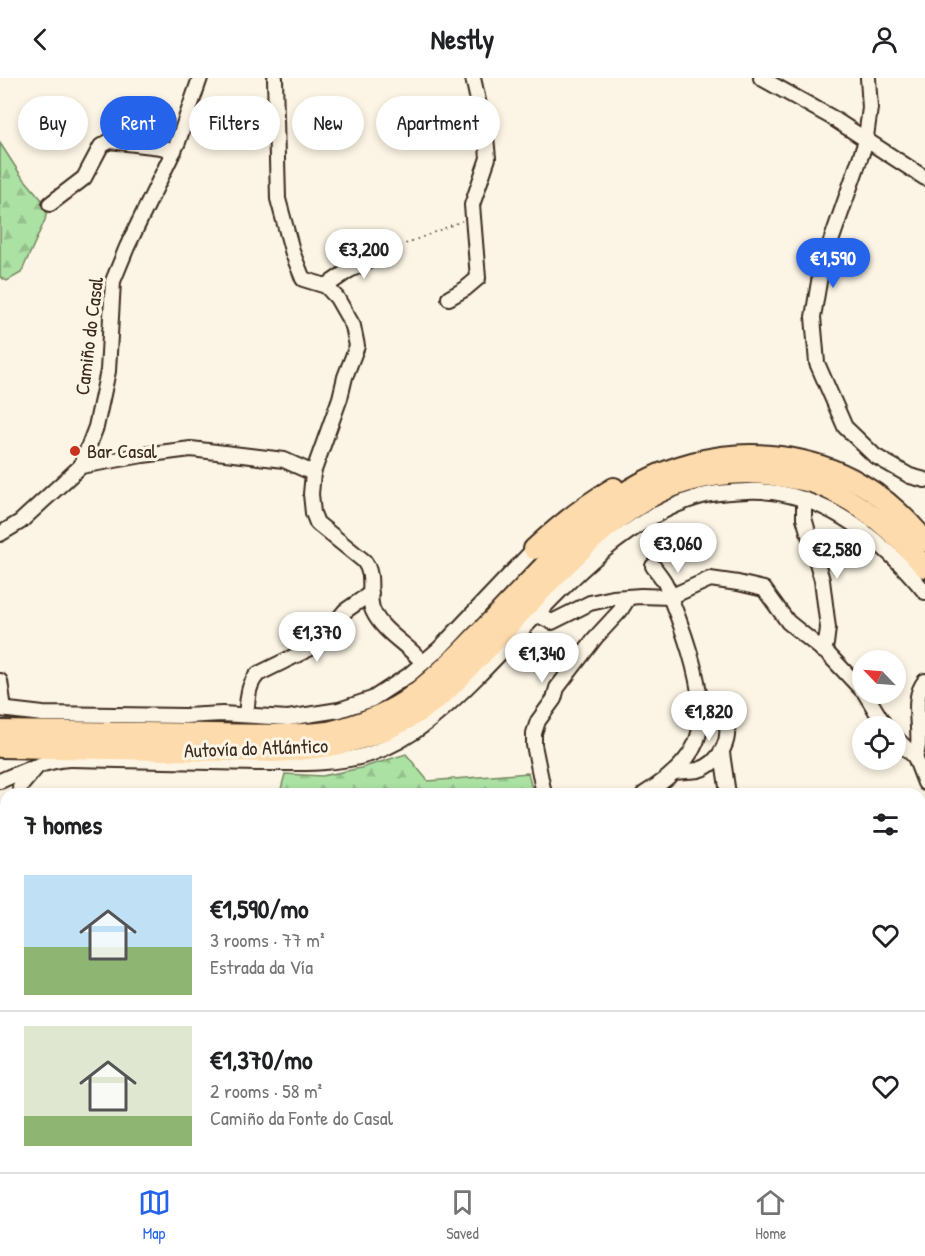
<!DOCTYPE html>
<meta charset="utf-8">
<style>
body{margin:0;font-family:"Patrick Hand",sans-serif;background:#f6f6f6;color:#202124;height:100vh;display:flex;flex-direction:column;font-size:22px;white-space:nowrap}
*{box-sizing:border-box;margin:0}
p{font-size:20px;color:#757577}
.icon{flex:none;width:33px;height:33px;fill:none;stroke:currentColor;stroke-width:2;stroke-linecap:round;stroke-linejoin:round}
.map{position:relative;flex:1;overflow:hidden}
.details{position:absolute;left:0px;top:710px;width:926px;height:386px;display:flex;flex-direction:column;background:#fff;border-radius:18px 18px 0 0;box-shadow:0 3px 9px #0003}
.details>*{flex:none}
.banner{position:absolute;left:18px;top:18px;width:600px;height:54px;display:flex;gap:12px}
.needle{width:39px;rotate:295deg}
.tools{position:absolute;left:852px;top:572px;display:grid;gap:12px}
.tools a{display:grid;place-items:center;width:54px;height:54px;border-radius:50%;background:#fff;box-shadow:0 3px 9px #0003;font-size:30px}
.price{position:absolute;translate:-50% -51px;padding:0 14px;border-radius:21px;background:#fff;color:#222;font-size:20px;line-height:39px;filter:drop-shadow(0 2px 3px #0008)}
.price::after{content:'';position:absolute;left:50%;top:36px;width:18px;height:14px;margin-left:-9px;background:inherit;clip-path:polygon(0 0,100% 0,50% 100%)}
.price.on{background:#2563eb;color:#fff}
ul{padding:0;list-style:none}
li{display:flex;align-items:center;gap:18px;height:150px;padding:0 24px}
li+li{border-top:2px solid #e0e0e0}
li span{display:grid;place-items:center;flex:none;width:168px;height:120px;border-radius:0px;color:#555}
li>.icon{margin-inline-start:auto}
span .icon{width:72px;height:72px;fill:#fffc;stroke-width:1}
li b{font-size:26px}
h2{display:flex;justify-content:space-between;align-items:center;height:72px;padding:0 24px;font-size:26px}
.pill{padding:0 21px;border-radius:27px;background:#fff;box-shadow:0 3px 9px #0003;font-size:21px;line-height:54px}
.pill.on{background:#2563eb;color:#fff}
header{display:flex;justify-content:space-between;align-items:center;height:78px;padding:0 24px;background:#fff;font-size:27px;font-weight:800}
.dock{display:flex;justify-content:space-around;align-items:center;height:84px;border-top:2px solid #e0e0e0;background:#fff;font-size:16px;color:#757577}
.dock a{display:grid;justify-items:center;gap:3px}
.dock .on{color:#2563eb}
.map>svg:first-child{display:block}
.forest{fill:url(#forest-firs);stroke:#748661;stroke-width:1.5}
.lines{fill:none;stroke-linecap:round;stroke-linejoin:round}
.minor-casing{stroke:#3b2a1e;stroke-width:18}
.highway-casing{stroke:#3b2a1e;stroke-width:24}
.path{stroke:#3b2a1e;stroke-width:1.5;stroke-dasharray:1.5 4.5;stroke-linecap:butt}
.minor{stroke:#fcf5e5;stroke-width:14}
.highway{stroke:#fedbac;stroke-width:20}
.poi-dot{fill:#c8321e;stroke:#fcf5e5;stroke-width:2}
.labels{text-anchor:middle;stroke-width:6;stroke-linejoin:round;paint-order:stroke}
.street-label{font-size:20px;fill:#3b2a1e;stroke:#fcf5e5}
.poi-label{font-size:20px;fill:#3b2a1e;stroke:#fcf5e5;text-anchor:start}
</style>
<header><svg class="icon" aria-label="back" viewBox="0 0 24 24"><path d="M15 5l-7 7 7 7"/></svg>Nestly<svg class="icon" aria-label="person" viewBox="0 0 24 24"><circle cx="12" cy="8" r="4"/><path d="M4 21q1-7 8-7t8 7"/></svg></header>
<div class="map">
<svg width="925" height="1094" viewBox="0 0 925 1094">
<defs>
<pattern id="forest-firs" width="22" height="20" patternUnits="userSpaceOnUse" patternTransform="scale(1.5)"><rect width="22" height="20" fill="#ace1a4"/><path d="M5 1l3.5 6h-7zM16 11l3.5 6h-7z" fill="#95c18d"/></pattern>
</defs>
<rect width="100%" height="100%" fill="#fcf5e5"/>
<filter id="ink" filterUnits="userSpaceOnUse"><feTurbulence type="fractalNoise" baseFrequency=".0167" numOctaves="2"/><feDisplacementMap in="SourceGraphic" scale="12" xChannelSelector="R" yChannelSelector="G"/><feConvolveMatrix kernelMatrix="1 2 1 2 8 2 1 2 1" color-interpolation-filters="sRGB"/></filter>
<g filter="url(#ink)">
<g class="forest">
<path d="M0,65l20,31 28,33 -3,13 -24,53 -14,8 -7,-4z"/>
<path d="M406,676l22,27 100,-8 5,20h-253l5,-19 37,2 39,-8z"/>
<path d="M6,767v322h824l5,5h-835v-321z"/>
</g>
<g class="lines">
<defs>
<g id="minor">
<path d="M761,0l70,39 94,61"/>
<path d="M868,0l2,30 -5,36 -44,126 -8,47 4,46 28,64 30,29 35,20 15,4"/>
<path d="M50,126l34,-26 17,-32 9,-5 51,6 13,4"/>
<path d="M326,208l22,-15 40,-20"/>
<path d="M449,220l16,-9 13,-11 -6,-73 16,-47 -2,-21 -13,-59"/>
<path d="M81,388l62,-11 48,-6 93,11 29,13 27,-75 5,-21 12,-31 -4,-20 -16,-28 -11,-12 -23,-7 -10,-25 -15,-55 -3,-121"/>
<path d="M313,395l-2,21 2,19 4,10 47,38c12,16 2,34 9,50 10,22 36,34 50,52"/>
<path d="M804,421v19l18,62 6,48 -2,16 -4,6"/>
<path d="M0,456l20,-12 61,-56 15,-39 12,-56 5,-90 14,-34 51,-105 22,-64"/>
<path d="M538,537l14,7 38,-19 23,-5 28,-2 29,1 40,-18 28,4 26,6 24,33 41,33 33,35"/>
<path d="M0,603l4,28"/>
<path d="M865,615l20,33"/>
<path d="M0,631l43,5 142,2 37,-2 66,4 51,-8 33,-11 37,-24 31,-27 94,-99"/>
<path d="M246,637c2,-15 1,-30 12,-41l53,-26 13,-11 21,-26 26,-18"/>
<path d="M896,660l19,19 10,26"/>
<path d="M722,675l6,41"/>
<path d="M915,679c10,-22 -7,-56 10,-76"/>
<path d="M675,694c7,-1 16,-1 23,-2 22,-6 38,-35 24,-56 -5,-7 -17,-12 -24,-16"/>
<path d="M0,703c23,-10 44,-20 69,-22 63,1 126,3 188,4 36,0 79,2 113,-9 44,-15 76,-46 108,-78 64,-64 135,-156 224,-180 14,-4 30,-4 45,-5 74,-3 133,46 178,101"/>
<path d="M20,709l16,-19"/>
<path d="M544,716l-10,-49v-12l4,-12 16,-22 3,-11 38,-50 25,-27 9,-14"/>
<path d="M644,716c23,-14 49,-34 55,-61 8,-37 -13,-96 -27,-131 -2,-5 -3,-12 -6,-17 -3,-7 -9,-13 -13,-19"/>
<path d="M400,1089l10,5"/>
</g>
<g id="highway">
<path d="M534,471c25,-23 51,-44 80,-61"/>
<path d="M0,653l283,4c15,-1 31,-1 45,-3 26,-6 54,-16 76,-30 27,-19 51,-43 74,-67 24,-25 48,-50 72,-75 20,-20 40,-42 63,-59 47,-35 109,-52 167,-44 61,8 106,36 145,84"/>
<path d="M0,669l273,5c56,-3 108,-12 154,-46 22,-15 40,-37 59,-56 47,-50 99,-113 158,-149 37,-24 97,-34 140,-24 11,2 24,3 35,8 44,18 76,47 106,82"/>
</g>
</defs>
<use href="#minor" class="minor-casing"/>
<use href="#highway" class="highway-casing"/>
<path class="path" d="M400,168l62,-25"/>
<use href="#minor" class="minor"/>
<use href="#highway" class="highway"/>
</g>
</g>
<circle class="poi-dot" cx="75" cy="373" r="6"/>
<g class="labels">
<g class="street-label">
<text transform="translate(89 258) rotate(-83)" y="7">Camiño do Casal</text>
<text transform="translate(256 670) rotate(-2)" y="7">Autovía do Atlántico</text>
</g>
<g class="poi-label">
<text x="87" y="380">Bar Casal</text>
</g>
</g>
</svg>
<div class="tools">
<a><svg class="needle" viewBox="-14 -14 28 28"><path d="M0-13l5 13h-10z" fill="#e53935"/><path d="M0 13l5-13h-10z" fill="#757577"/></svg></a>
<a><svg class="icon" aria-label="locate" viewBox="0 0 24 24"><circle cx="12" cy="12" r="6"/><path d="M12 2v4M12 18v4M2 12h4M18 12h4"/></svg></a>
</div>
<b class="price" style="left:364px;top:202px">€3,200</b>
<b class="price on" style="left:833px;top:211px">€1,590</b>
<b class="price" style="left:678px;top:496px">€3,060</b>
<b class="price" style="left:837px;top:502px">€2,580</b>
<b class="price" style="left:317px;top:585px">€1,370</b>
<b class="price" style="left:542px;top:606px">€1,340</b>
<b class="price" style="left:709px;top:664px">€1,820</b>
<div class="banner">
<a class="pill">Buy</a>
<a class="pill on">Rent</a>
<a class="pill">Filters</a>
<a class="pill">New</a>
<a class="pill">Apartment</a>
</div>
<section class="details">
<h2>7 homes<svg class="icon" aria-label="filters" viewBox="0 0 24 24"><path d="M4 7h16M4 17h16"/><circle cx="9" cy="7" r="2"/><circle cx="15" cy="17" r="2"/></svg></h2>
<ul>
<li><span style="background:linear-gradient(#bfe0f5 60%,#8fb573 0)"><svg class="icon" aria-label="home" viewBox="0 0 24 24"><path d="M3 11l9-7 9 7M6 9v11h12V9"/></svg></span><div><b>€1,590/mo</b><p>3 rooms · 77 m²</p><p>Estrada da Vía</p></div><svg class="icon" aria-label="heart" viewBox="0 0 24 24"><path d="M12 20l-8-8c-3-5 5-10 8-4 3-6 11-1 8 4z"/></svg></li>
<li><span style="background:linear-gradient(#dfe7d0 75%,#8fb573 0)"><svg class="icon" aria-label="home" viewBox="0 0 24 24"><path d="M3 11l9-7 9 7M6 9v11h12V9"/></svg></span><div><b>€1,370/mo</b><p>2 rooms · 58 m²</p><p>Camiño da Fonte do Casal</p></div><svg class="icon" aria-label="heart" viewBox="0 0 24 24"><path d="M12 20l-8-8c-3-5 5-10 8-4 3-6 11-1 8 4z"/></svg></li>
</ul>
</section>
</div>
<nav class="dock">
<a class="on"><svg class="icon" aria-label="map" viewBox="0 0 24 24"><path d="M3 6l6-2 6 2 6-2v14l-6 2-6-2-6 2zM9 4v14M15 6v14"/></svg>Map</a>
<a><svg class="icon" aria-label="saved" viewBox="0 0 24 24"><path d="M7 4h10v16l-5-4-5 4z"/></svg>Saved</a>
<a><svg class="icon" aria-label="home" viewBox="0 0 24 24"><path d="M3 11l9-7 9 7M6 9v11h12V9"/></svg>Home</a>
</nav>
